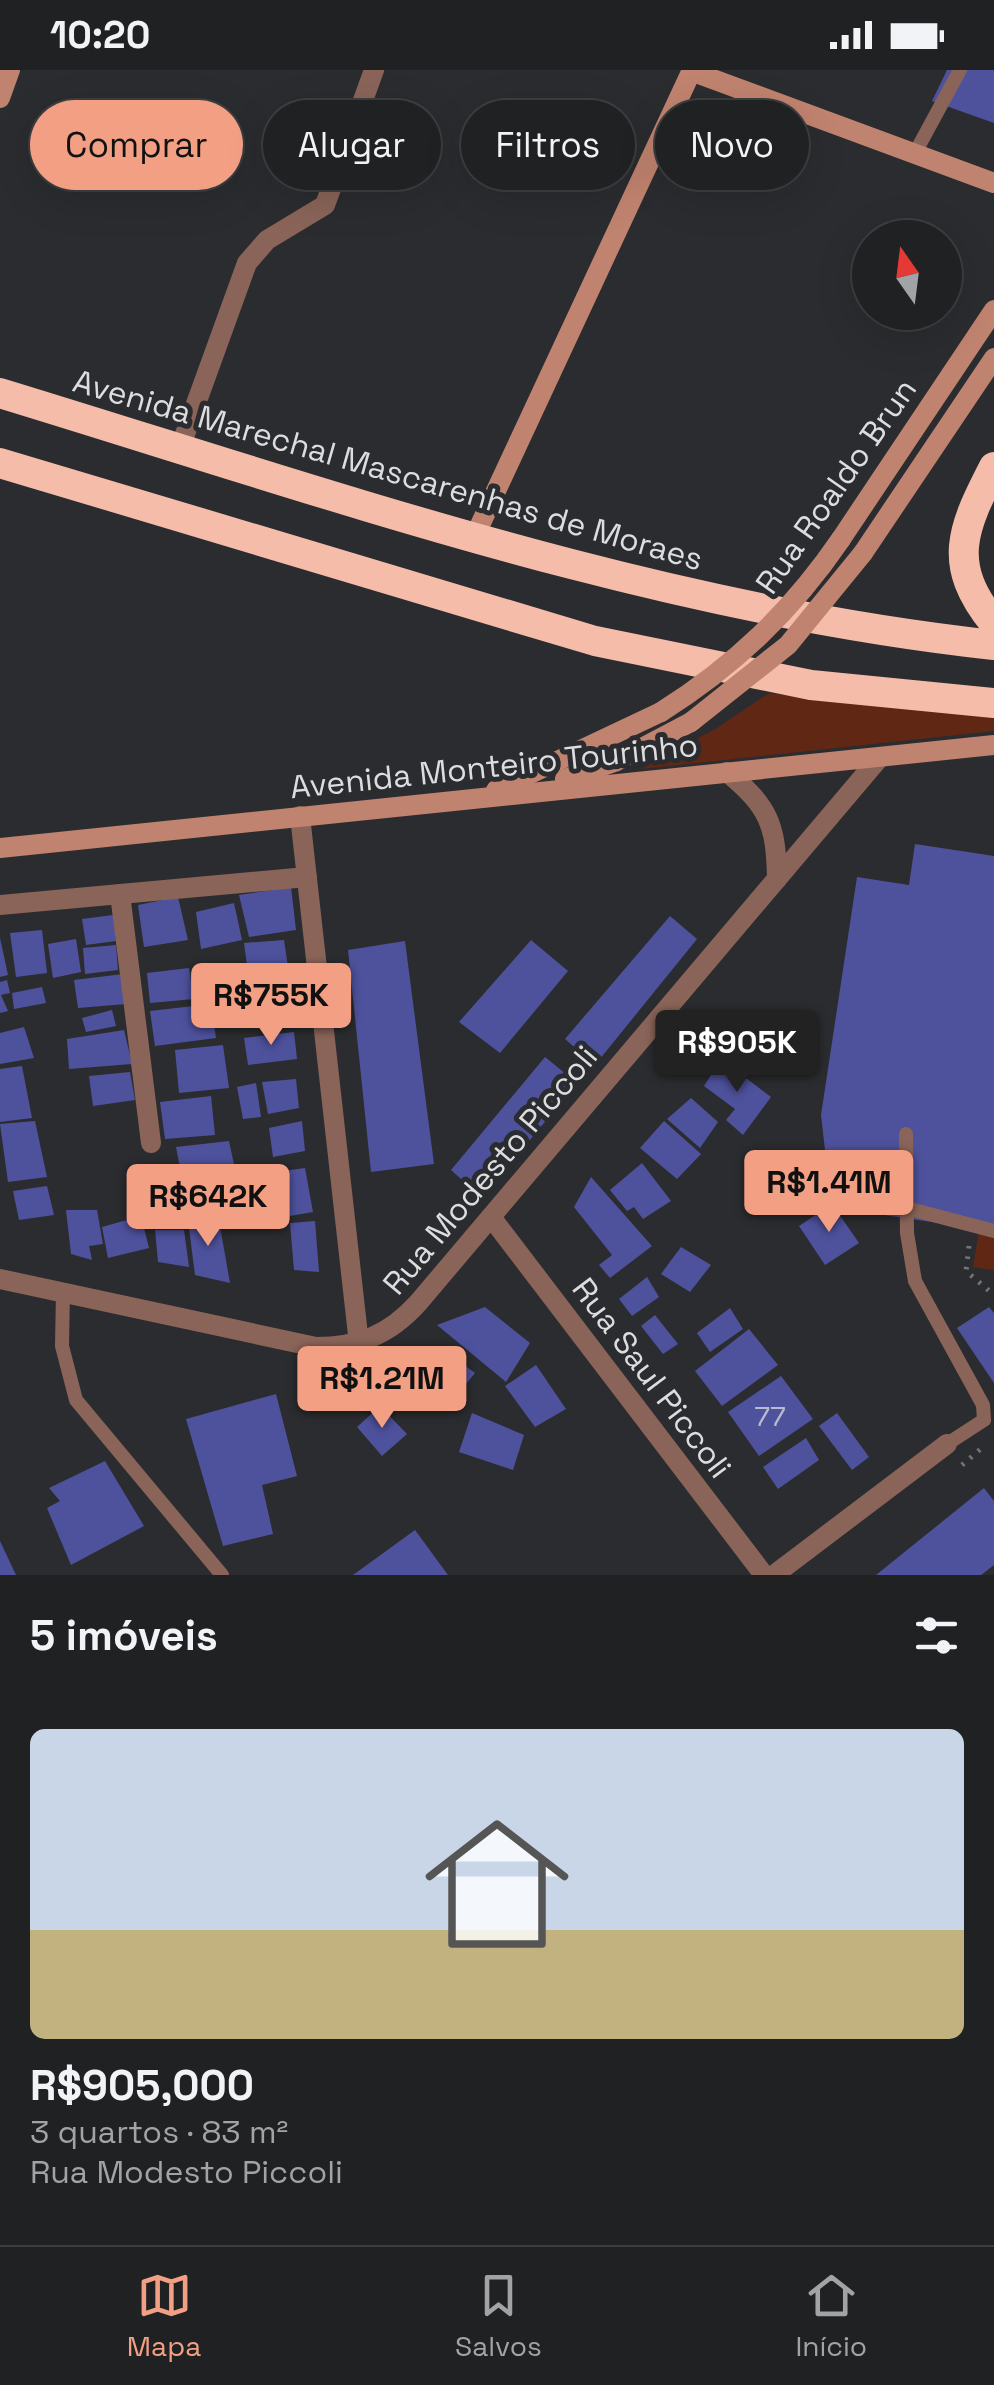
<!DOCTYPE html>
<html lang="pt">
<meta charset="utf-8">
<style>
body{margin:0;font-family:"Space Grotesk",sans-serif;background:#28292b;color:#f1f3f6;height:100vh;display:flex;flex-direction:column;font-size:38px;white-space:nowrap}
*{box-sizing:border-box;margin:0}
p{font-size:32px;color:#a2a3a6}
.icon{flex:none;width:55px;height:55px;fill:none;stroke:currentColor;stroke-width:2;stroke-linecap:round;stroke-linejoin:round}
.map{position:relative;height:1505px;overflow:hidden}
.panel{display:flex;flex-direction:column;background:#202123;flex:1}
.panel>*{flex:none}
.guide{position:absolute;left:30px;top:30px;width:935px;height:90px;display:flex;gap:20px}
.needle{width:65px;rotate:346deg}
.buttons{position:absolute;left:852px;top:150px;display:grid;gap:20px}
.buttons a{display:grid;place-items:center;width:110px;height:110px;border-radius:50%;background:#202123;box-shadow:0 10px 40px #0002,0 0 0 2px #3d3e41;font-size:50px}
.price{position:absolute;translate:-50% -85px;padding:0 22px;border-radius:10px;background:#f39f84;color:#111;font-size:32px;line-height:65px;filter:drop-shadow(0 2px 5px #0008)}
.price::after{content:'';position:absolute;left:50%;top:60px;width:30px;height:22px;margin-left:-15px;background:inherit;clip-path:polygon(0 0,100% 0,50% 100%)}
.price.on{background:#222;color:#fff}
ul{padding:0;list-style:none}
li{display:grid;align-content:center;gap:20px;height:530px;padding:0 30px}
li+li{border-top:2px solid #3d3e41}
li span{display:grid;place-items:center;height:310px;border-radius:15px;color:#555}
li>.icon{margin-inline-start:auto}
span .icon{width:180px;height:180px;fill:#fffc;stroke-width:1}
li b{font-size:42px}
h2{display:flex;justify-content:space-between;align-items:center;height:120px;padding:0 30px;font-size:42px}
.pill{padding:0 35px;border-radius:45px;background:#202123;box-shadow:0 10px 40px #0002,0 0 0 2px #3d3e41;font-size:35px;line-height:90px}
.pill.on{background:#f39f84;color:#111}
.status{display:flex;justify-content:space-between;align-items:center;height:70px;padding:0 50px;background:#202123;direction:ltr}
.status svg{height:28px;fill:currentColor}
.menu{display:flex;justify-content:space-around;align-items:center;height:140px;border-top:2px solid #3d3e41;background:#202123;font-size:28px;color:#a2a3a6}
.menu a{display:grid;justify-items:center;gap:5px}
.menu .on{color:#f39f84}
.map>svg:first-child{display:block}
.green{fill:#602715}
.building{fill:#4e529d}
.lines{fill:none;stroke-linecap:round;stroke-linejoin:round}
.path{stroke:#737477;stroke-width:5;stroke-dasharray:2.5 8;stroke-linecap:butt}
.lane{stroke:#8a6458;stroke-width:14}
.street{stroke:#8a6458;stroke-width:20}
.secondary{stroke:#c0836f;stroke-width:20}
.highway{stroke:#f5bcaa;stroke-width:30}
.secondary-bridge{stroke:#c0836f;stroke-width:20}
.labels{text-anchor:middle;stroke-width:10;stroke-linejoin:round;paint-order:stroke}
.number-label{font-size:28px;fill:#b8bace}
.street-label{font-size:32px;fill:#dcdddf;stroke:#2b2c2f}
</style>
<div class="status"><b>10:20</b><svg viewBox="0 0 49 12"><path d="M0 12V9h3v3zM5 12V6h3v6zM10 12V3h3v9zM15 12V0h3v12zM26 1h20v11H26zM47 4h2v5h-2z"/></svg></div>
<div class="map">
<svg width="994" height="1505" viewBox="0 0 994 1505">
<rect width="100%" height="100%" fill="#2b2c2f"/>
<g class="green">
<path d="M769,623l225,25v13l-353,38 76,-41z"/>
<path d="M979,1161l15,2v37l-21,-3z"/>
</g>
<g class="building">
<path d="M947,0h47v53l-62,-22z"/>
<path d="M915,774l79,12v375l-131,-19 7,-46 -44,-7 -5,-44 36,-238 52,8z"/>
<path d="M291,817l5,43 -47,7 -10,-42z"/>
<path d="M178,827l10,43 -44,7 -6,-42z"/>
<path d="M234,833l8,37 -41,9 -5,-37z"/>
<path d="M113,845l3,26 -30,4 -4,-26z"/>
<path d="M670,846l27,23 -102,126 -30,-26z"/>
<path d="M42,860l5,43 -31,4 -6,-44z"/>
<path d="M0,868l8,37 -8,2z"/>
<path d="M76,869l5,33 -28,6 -5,-34z"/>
<path d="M284,870l4,27 -40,6 -4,-30z"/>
<path d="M531,870l37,31 -68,82 -41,-31z"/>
<path d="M405,871l29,223 -63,8 -23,-222z"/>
<path d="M116,875l2,25 -33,4 -2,-26z"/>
<path d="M189,898l5,31 -44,4 -3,-30z"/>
<path d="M123,904l3,30 -48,4 -4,-28z"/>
<path d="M7,910l3,13 -9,2 7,16 -8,2v-31z"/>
<path d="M287,914l3,31 -35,5 -2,-32z"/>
<path d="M42,917l4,16 -32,6 -2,-16z"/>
<path d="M211,934l5,34 -61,8 -5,-35z"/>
<path d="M112,940l4,16 -30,6 -4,-14z"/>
<path d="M24,957l10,31 -34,6v-31z"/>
<path d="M124,960l8,34 -63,5 -2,-30z"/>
<path d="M294,962l3,27 -49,6 -4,-27z"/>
<path d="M223,975l6,43 -50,5 -4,-43z"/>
<path d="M545,987l32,26 -95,115 -31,-28z"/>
<path d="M721,989l50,38 -28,38 -17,-15 9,-11 -31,-23z"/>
<path d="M22,996l10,52 -32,4v-53z"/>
<path d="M130,1002l5,28 -42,6 -4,-30z"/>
<path d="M296,1009l3,29 -31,6 -6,-32z"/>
<path d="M256,1013l5,34 -18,2 -6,-32z"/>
<path d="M211,1026l4,39 -50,4 -5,-37z"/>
<path d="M691,1028l27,24 -18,26 -33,-29z"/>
<path d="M35,1051l12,56 -39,5 -8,-58z"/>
<path d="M302,1051l3,30 -32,6 -4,-29z"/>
<path d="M664,1051l37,33 -24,25 -37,-31z"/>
<path d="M229,1071l6,28 -53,9 -6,-31z"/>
<path d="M642,1093l29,38 -28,18 -9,-12 -7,4 -17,-21z"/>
<path d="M305,1098l8,44 -29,5 -2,-12 -24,2 -5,-32z"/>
<path d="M216,1105l3,19 -34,6 -1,-18z"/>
<path d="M591,1107l61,69 -42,32 -11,-13 13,-10 -38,-48z"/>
<path d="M47,1116l7,29 -35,5 -6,-29z"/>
<path d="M832,1134l27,39 -34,22 -26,-39z"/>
<path d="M66,1140h31l6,34 -14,2 3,14 -21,-6z"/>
<path d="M218,1145l12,68 -35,-8 -7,-55z"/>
<path d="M141,1146l8,32 -41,10 -6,-31z"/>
<path d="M315,1151l4,51 -25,-2 -4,-47z"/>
<path d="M155,1160h29l5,37 -31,-5z"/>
<path d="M681,1177l30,18 -21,27 -29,-18z"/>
<path d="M647,1207l12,20 -27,19 -13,-17z"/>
<path d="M485,1237l45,36 -24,39 -69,-57z"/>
<path d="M989,1237l5,6v70l-37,-55z"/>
<path d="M730,1238l13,21 -33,23 -13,-19z"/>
<path d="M655,1245l23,29 -15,10 -22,-28z"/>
<path d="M749,1259l29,36 -56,41 -27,-35z"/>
<path d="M441,1278l34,25 -18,22 -33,-25z"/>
<path d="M536,1295l30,44 -31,18 -30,-41z"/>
<path d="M781,1306l32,43 -54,37 -31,-44z"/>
<path d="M276,1324l21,82 -35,9 11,49 -50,12 -37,-127z"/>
<path d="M380,1336l27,28 -25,22 -25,-29z"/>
<path d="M472,1343l52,22 -11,35 -54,-18z"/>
<path d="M837,1343l32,44 -17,13 -33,-44z"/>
<path d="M806,1368l13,22 -41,29 -15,-22z"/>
<path d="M105,1391l39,65 -73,39 -24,-57 13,-7 -11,-13z"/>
<path d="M984,1418l10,13v64l-13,10h-105z"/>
<path d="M415,1460l33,45h-95z"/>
<path d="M0,1471l16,34h-16z"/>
</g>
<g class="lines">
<g class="path">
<path d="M969,1176l-3,25 28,24"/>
<path d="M962,1395l21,-18"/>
</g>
<g class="lane">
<path d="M915,83l45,-83"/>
<path d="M906,1064l1,99 8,48 68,124 1,15 -37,24"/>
<path d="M910,1139l84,22"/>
<path d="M63,1221l-1,55 14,54 146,175"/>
</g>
<g class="street">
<path d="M180,378l67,-185 20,-23 58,-35 49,-135"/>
<path d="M727,702c42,35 49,52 50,107"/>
<path d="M300,746l59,528"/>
<path d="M120,824l31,249"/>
<path d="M0,835l307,-28"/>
<path d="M491,1147l273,358"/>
<path d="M0,1209l316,68c43,0 73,-12 102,-44l462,-546"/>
<path d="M774,1505l173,-131"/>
</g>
<g class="secondary">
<path d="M691,1l303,112"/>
<path d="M0,28l10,-28"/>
<path d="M474,468l218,-468"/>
<path d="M841,469l153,-229"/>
<path d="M863,483l131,-195"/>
<path d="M565,709l52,-18 74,-39"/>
<path d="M496,720l165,-78"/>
<path d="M0,778l994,-103"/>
</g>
<g class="highway">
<path d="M0,323c328,100 652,215 994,252"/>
<path d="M0,393l595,178 216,44 183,18"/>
<path d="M994,397c-32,62 -48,97 0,156"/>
</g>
<g class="secondary-bridge">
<path d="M661,642c73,-46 131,-101 180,-173"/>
<path d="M691,652l97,-77 75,-92"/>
</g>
</g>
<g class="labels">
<g class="number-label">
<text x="770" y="1356">77</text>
</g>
<g class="street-label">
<text transform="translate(388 400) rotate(16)" y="11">Avenida Marechal Mascarenhas de Moraes</text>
<text transform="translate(836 416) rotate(-55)" y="11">Rua Roaldo Brun</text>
<text transform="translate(494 696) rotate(-6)" y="11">Avenida Monteiro Tourinho</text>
<text transform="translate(490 1100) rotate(-50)" y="11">Rua Modesto Piccoli</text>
<text transform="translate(652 1308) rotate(53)" y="11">Rua Saul Piccoli</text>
</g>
</g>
</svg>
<div class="buttons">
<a><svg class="needle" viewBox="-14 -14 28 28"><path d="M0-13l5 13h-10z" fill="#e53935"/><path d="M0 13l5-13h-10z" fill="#a2a3a6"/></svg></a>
</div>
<b class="price" style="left:271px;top:978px">R$755K</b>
<b class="price on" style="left:737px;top:1025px">R$905K</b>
<b class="price" style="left:829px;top:1165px">R$1.41M</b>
<b class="price" style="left:208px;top:1179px">R$642K</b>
<b class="price" style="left:382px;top:1361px">R$1.21M</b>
<div class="guide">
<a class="pill on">Comprar</a>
<a class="pill">Alugar</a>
<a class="pill">Filtros</a>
<a class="pill">Novo</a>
</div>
</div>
<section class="panel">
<h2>5 imóveis<svg class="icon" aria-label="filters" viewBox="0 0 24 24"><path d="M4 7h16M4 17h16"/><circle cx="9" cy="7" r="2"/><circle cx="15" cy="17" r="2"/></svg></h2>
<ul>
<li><span style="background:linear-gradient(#c9d6e8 65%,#c2b280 0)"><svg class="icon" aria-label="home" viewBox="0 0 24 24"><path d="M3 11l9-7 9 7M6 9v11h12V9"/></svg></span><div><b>R$905,000</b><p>3 quartos · 83 m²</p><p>Rua Modesto Piccoli</p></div></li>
</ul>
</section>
<nav class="menu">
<a class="on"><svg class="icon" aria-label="map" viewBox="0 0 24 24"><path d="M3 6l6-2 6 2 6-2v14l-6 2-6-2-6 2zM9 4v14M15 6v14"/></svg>Mapa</a>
<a><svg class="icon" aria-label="saved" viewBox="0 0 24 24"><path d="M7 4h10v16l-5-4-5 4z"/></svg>Salvos</a>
<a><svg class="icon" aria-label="home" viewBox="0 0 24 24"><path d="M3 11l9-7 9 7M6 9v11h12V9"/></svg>Início</a>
</nav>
